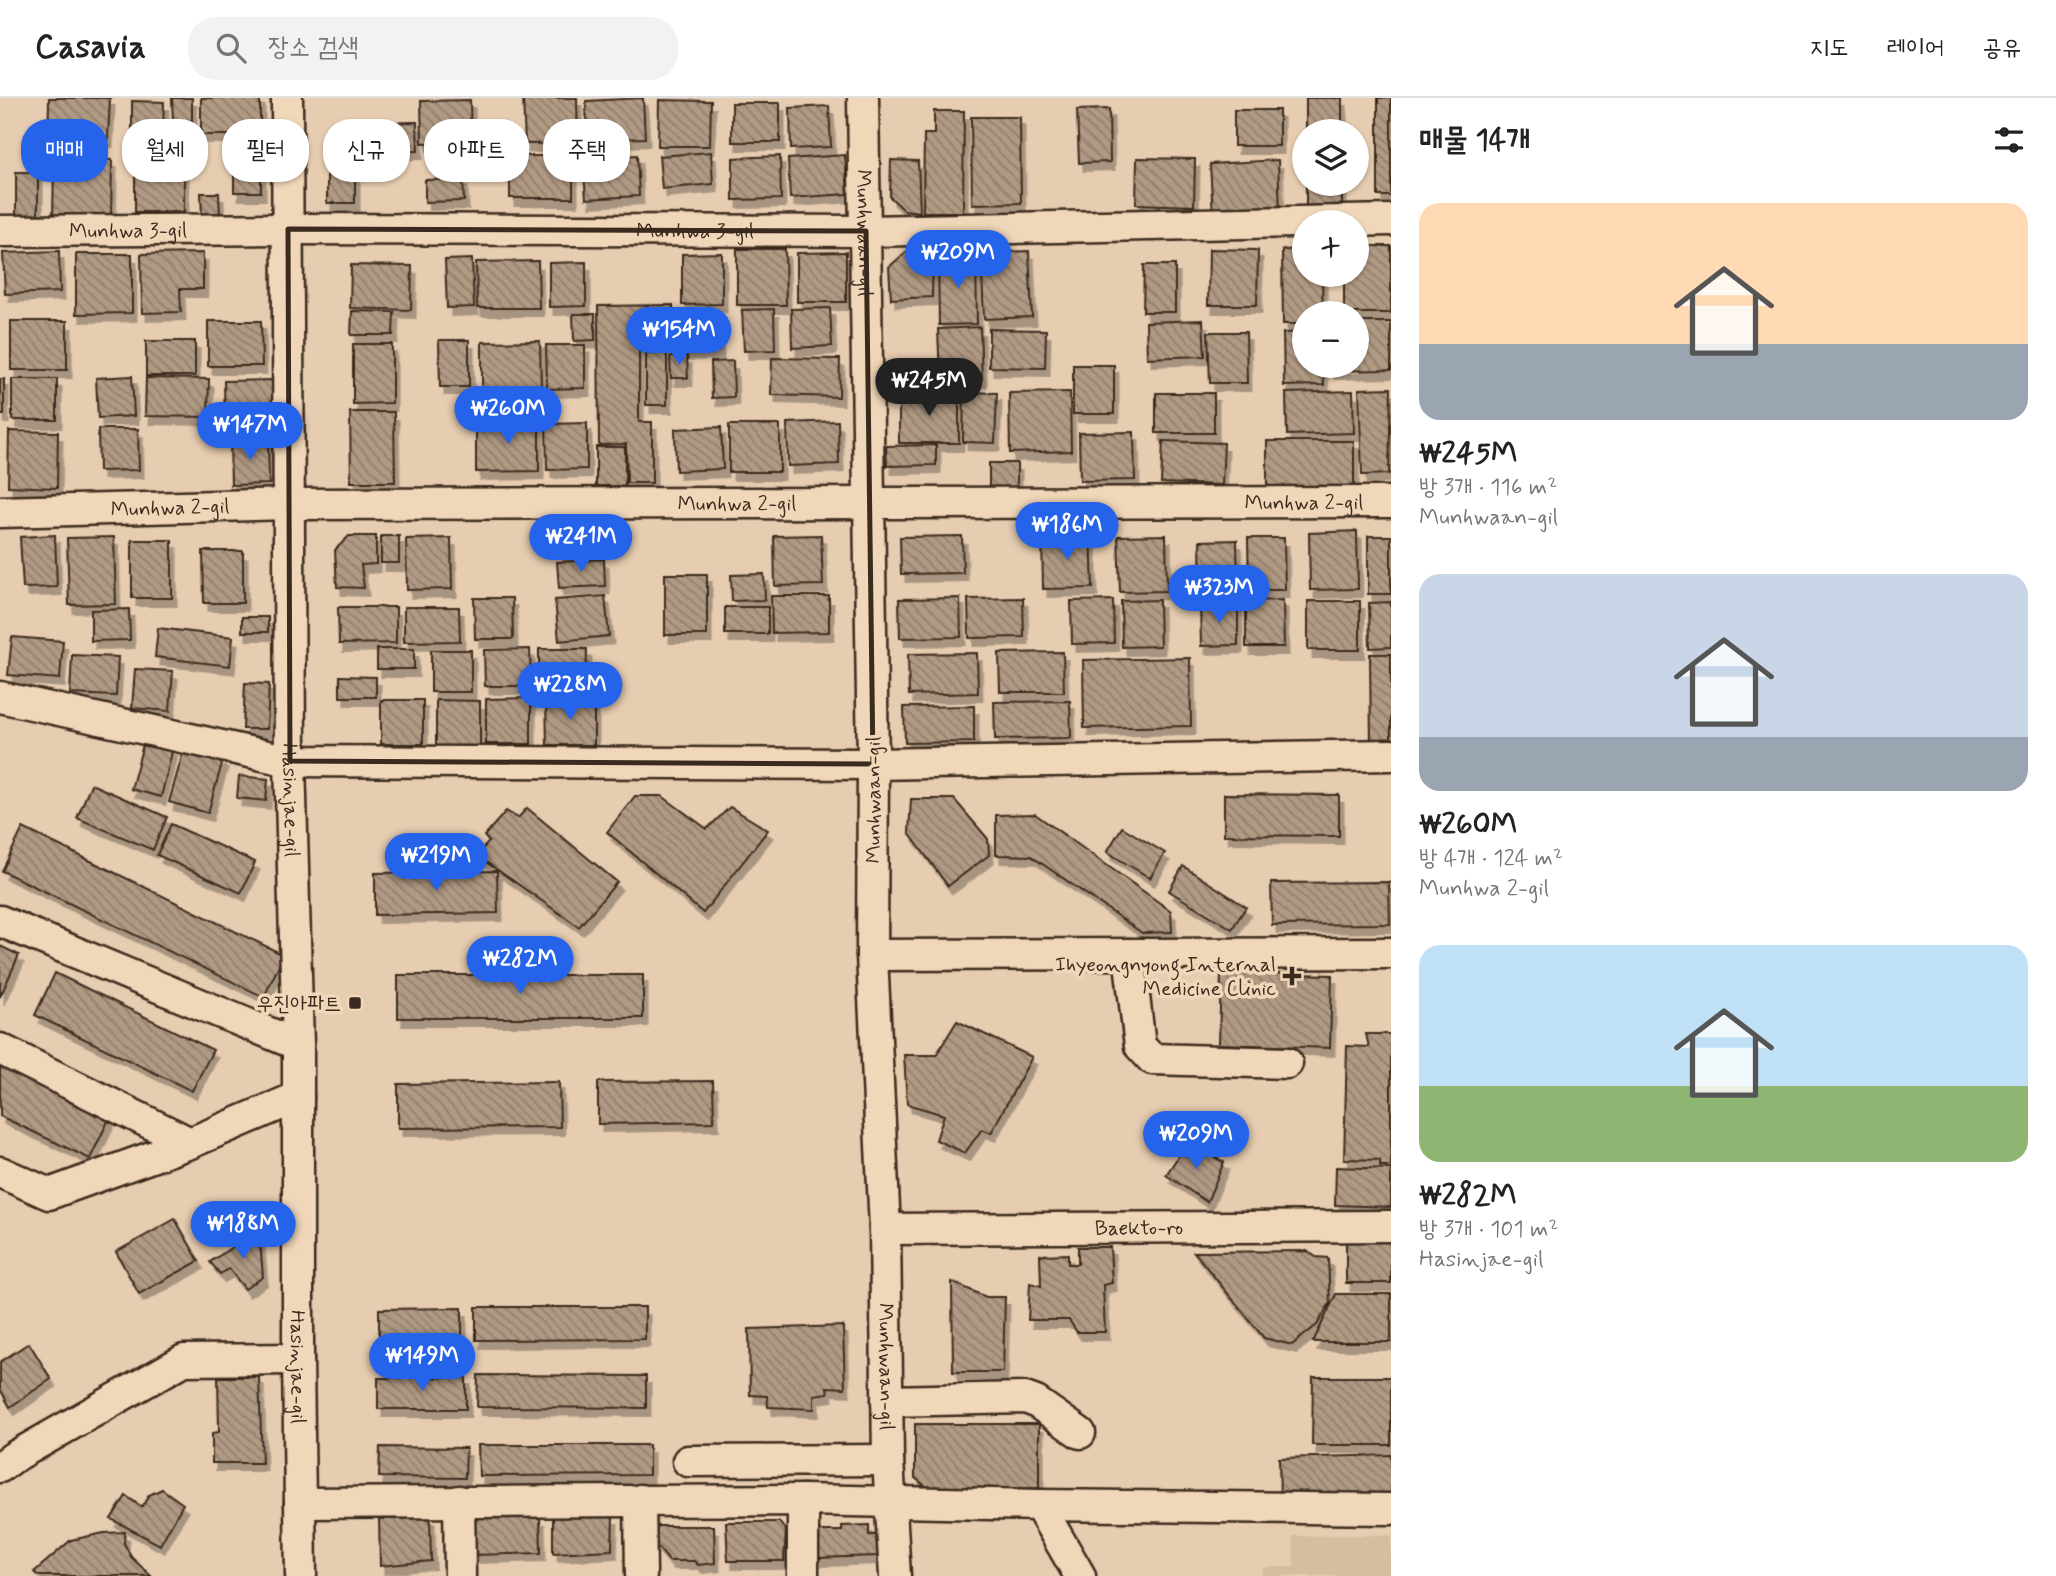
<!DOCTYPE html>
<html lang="ko">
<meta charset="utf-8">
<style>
body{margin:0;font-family:Mynerve,"Poor Story",sans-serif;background:#f2f2f2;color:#222;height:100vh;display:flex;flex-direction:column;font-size:26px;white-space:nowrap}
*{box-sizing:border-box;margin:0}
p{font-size:23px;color:#767676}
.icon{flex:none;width:38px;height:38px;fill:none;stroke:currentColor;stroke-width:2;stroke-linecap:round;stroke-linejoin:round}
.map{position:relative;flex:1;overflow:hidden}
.details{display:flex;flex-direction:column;background:#fff;width:665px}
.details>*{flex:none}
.guide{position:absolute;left:21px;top:21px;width:665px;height:63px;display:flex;gap:14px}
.controls{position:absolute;left:1292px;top:21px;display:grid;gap:14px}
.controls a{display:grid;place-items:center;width:77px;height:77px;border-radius:50%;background:#fff;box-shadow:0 2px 5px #0004;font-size:35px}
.price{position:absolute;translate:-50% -60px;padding:0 16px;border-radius:24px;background:#2563eb;color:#fff;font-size:23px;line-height:46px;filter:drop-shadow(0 2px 4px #0008)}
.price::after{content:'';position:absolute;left:50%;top:42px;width:21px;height:16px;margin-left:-10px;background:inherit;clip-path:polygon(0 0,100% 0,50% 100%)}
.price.on{background:#222;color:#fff}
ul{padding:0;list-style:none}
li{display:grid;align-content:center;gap:14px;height:371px;padding:0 28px}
li span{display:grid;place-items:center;height:217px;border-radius:21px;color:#555}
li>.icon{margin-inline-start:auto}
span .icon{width:126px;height:126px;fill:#fffc;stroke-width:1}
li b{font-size:30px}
h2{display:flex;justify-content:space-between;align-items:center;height:84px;padding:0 28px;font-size:30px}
.pill{padding:0 24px;border-radius:28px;background:#fff;box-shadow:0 2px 5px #0004;font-size:24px;line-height:63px}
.pill.on{background:#2563eb;color:#fff}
header{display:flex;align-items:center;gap:42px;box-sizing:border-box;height:98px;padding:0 35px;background:#fff;border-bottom:2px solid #e0e0e0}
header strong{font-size:33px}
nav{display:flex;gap:38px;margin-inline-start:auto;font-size:24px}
.search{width:490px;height:63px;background:#f2f2f2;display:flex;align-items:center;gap:18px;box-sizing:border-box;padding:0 24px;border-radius:28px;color:#767676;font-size:26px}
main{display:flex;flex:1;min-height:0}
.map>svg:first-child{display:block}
.built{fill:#d6bda2}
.building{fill:url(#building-back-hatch);stroke:#3b2a1e;stroke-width:2;filter:url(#shadow)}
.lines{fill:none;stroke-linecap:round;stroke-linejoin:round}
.minor-casing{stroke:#3b2a1e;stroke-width:35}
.minor{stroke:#f1d7b9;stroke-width:30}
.marked{fill:none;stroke:#3b2a1e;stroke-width:5;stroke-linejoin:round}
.poi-dot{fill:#3b2a1e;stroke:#f1d7b9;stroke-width:2.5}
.labels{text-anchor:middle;stroke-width:7;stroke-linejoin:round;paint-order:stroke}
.street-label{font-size:21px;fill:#3b2a1e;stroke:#f1d7b9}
.poi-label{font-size:21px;fill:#3b2a1e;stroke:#f1d7b9;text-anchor:end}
</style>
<header>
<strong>Casavia</strong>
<div class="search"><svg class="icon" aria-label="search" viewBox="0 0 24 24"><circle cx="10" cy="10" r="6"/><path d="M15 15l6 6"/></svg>장소 검색</div>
<nav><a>지도</a><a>레이어</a><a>공유</a></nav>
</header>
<main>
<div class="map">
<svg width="1391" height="1478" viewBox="0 0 1391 1478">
<defs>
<pattern id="building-back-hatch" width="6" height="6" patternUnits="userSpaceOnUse" patternTransform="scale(1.75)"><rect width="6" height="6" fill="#b19a83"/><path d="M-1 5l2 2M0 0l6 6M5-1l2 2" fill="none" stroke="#917e6b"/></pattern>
<filter id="shadow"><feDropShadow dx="4.5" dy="8" stdDeviation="0" flood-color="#0004"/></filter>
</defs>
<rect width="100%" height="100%" fill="#e6ccb0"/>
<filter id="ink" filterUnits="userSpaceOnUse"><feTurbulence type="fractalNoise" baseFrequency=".0143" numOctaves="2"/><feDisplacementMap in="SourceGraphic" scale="14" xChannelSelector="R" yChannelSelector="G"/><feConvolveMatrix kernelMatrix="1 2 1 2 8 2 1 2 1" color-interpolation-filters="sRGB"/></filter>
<g filter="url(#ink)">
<path class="built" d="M1391,1437v41h-128v-9h31l-1,-31z"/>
<g class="building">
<path d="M49,0h61l-2,41 -34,-1 -1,10 -25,-1z"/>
<path d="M172,0h20v23l-19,1z"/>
<rect x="201" y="0" width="59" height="37"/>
<path d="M523,0h54l1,45 -53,1z"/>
<path d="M643,0l2,40 -58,2 -1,-39z"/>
<rect x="1306" y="0" width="36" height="33"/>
<rect x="1378" y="0" width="13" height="98"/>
<path d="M470,2l1,42 -49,1 -1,-42z"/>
<path d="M659,2l52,1 -1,45h-52z"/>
<path d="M132,3l32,1 -1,31 -31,-1z"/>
<rect x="732" y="5" width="48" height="39"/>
<path d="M829,8l2,41 -40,2 -1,-41z"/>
<path d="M1109,11l1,53 -31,1 -2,-53z"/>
<rect x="1234" y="12" width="45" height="36"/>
<path d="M934,13h30l-1,101h-40l1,-78h10z"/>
<path d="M971,19h49l1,86 -49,1z"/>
<path d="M417,24l1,29 -55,1v-13h-14l-1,-16z"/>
<path d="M711,54l2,32 -51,5 -3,-33z"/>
<path d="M637,57l2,41 -53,3 -3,-40z"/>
<path d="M845,57l3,39 -58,4 -2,-39z"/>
<rect x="510" y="58" width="63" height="42"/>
<path d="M780,58l1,43 -48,1v-42z"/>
<rect x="234" y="59" width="27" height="35"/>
<path d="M1137,60l58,1 -1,47 -58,-2z"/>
<path d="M54,61l58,1 -1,61 -58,-1z"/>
<rect x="135" y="62" width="49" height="52"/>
<path d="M891,62l27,1 2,51 -16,-2 -14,-13z"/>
<path d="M1278,62l2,52 -67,4 -3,-52z"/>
<rect x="327" y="66" width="28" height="39"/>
<path d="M16,74h22v45l-22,-1z"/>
<path d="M463,81l1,22 -39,1v-22z"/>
<path d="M1306,86h36v21l-36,1z"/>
<path d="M201,95h18l1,22 -18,1z"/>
<path d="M1356,148h35v67h-47v-38h12z"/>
<path d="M737,151h48l1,56h-49z"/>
<path d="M1209,151l49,1 -1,55h-49z"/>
<path d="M1304,151v26h18l1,38h-19v11h-21l-1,-74z"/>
<path d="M59,153l1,41 -55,2 -2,-41z"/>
<path d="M1029,153l3,66 -48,2 -3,-66z"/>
<path d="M846,154v50h-49v-49z"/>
<path d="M906,154l27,1 -1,44 -41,2 -2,-32z"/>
<path d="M203,155v36h-23l1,23 -39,1 -1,-59z"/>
<path d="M722,155v51l-40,1v-51z"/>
<path d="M76,156h56v59l-56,1z"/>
<path d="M976,157l1,69 -38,1 -1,-69z"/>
<path d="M472,161l2,48 -27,1 -2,-48z"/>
<path d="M538,163l1,47h-62l-1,-46z"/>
<path d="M586,164v44l-37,1v-44z"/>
<path d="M351,167l61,1 -1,44 -61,-2z"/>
<path d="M1144,167h31v47h-32z"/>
<path d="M673,207l1,41h-35v76h13v61h-25l-1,-39 -27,1 -1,-139z"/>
<path d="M830,210l2,38 -40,2 -1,-39z"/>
<path d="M774,211l1,41 -31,1 -2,-41z"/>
<path d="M717,212l2,41 -37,1 -1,-40z"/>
<path d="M352,213l42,1 -1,23h-42z"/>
<path d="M573,216h22v26l-21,1z"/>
<path d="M1203,222l2,36 -58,2 -1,-36z"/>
<rect x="11" y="223" width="56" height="49"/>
<path d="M208,223h53l1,45h-54z"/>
<path d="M1356,224h35v48l-61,1v-5h26z"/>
<path d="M980,229l2,52 -42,1 -2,-51z"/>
<path d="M989,231l57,1 -1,38 -56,-1z"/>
<path d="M1208,234h38l1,51h-37z"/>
<path d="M1304,234v34h19l1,19 -40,1 -1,-53z"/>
<path d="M439,242h30v47h-29z"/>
<rect x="146" y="243" width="49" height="35"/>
<path d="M540,243l1,47 -59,1v-47z"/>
<path d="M353,246h39v59l-39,1z"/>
<path d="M546,247h39v43l-38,1z"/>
<rect x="646" y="255" width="21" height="52"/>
<path d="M687,258l1,22h-17l-1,-21z"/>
<path d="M772,260l68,1 -1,38 -68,-2z"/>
<path d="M733,263l1,36 -22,1 -1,-36z"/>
<rect x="1073" y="267" width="41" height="49"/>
<path d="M132,278l2,40 -36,2 -2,-40z"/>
<path d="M146,280l63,1 -1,38 -63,-1z"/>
<rect x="0" y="281" width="4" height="36"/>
<rect x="12" y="281" width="45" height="41"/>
<path d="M272,282l1,48 -48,1 -1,-48z"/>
<path d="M1391,290l-2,86 -27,1 -3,-86z"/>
<path d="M1353,293l1,42 -67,2 -1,-42z"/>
<path d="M964,294l33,1 -2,50 -32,-1z"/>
<path d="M1070,294l1,59 -61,2 -1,-60z"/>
<rect x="899" y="295" width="60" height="50"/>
<rect x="1156" y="295" width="58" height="40"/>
<path d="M350,314h44l1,70h-44z"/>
<path d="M539,323v50l-63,1v-50z"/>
<path d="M838,323l1,43 -51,2 -1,-43z"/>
<path d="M587,325v46l-40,1 -1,-46z"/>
<rect x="729" y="327" width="51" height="47"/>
<path d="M721,329l2,42 -47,2 -1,-42z"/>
<path d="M98,331h40l1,41 -40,1z"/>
<path d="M9,333l49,1 -1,56 -49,-2z"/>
<path d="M1134,334l1,48 -55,1 -1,-48z"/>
<path d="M268,341l1,45 -38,1 -1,-45z"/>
<path d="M1163,343l61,2 -2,42 -61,-2z"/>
<path d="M1267,343h87v45l-87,1z"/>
<path d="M936,347v20l-49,1 -1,-20z"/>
<rect x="596" y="349" width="29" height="39"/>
<path d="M989,365h28v26l-28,-1z"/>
<path d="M1357,433l1,58 -48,1 -1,-57z"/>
<path d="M55,437l2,52 -34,1 -3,-51z"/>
<path d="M821,437l2,50 -48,1 -1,-50z"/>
<path d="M1091,437l2,53 -50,1 -1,-53z"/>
<path d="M1166,437l1,56 -47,1 -2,-56z"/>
<path d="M349,438h27v28l-15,1 3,23 -27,-1 -2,-37z"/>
<rect x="381" y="438" width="18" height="27"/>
<path d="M962,438l1,37 -62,1 -1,-37z"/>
<rect x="1368" y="438" width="23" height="58"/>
<path d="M114,439l2,67 -47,1 -2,-67z"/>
<path d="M451,440l1,51 -45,1 -1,-51z"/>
<path d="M1248,440h36l1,52h-36z"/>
<rect x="132" y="442" width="40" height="58"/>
<path d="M1237,442l1,51 -37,1 -1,-51z"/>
<path d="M203,453h40v52h-39z"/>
<path d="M604,461l1,27 -46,2 -2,-26z"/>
<rect x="665" y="476" width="42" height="61"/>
<path d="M764,476l1,26 -33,1 -1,-26z"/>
<path d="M605,498l4,40 -50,5 -4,-41z"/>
<path d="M771,498h58v36l-57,1z"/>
<path d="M474,500h38l1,41h-38z"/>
<path d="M960,500l1,39 -61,1 -1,-39z"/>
<path d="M1023,500l1,39 -55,1 -1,-39z"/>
<path d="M1113,502l1,43 -42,1 -1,-43z"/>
<path d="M1159,502l1,46 -38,1 -1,-46z"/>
<path d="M1283,502l1,47h-38v-46z"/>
<rect x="1308" y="503" width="52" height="49"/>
<path d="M1391,504v45l-21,1 -1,-45z"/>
<path d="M1238,506v41l-37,1 -1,-41z"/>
<path d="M338,509h58v36l-57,1z"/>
<path d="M404,509h55l1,34 -56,1z"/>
<rect x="725" y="509" width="43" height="27"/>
<path d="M129,511l1,31 -39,1v-31z"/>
<rect x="242" y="519" width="26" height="15"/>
<path d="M158,530l75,9 -3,29 -75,-9z"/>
<path d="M12,539l51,4 -3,38 -52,-4z"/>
<rect x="377" y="551" width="37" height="20"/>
<path d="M530,551l1,37h-46l-1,-36z"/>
<path d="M539,551h48l-1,40h-47z"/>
<rect x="431" y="552" width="40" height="42"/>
<path d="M1063,554l1,40h-64l-1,-39z"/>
<path d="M977,555l1,40 -69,2 -1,-41z"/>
<path d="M1370,556h21v93h-20z"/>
<path d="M72,557l46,2 -2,39 -46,-2z"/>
<path d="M1190,560l1,68 -107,2 -1,-68z"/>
<path d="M135,571l38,2 -3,40 -38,-3z"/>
<path d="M340,578l36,1v20h-36z"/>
<path d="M245,585l24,1 -2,45h-24z"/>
<path d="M531,600v46h-45v-45z"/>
<path d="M546,601h48v46h-47z"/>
<rect x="381" y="602" width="42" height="44"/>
<path d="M436,602l44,1v46l-44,-1z"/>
<path d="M1070,603l1,37 -76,1 -1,-37z"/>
<path d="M974,608v36l-69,1 -1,-36z"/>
<path d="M144,643l29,7 -12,49 -30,-8z"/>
<path d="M184,651l39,11 -15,53 -39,-11z"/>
<path d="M239,678l29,3 -2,22 -29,-3z"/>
<path d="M91,686l76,33 -14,33 -76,-32z"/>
<path d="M1224,696l115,1v41l-115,-1z"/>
<path d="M635,698h27l45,33 23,-22 38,23 -65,83 -96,-81z"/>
<path d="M911,701h43l34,40 1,16 -41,31 -39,-53z"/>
<path d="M527,710l90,74 -38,45 -103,-72 13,-13 -5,-6 22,-25 12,7z"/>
<path d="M1035,716l136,97 1,21 -30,1 -111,-77 -35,-1v-40z"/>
<path d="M171,726l84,38 -14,31 -84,-38z"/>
<path d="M1122,729l43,26 -15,25 -43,-26z"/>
<path d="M23,730l261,127 -20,42 -262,-126z"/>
<path d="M1183,768l63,41 -14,22 -63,-38z"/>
<path d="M497,773l1,42 -123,2v-42z"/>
<path d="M1389,784l1,42 -118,1 -1,-42z"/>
<path d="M0,848l19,9 -19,42z"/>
<path d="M1221,874l111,3 -2,73 -111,-4z"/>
<path d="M55,875l158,77 -21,41 -157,-76z"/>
<rect x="398" y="877" width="245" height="43"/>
<path d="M957,923l75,36 -41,76 -9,-4 -17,24 -29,-13 8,-25 -37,-11 -3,-49h32z"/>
<path d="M1366,936h25v132h-11v-6l-36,-1 3,-113 22,1z"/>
<path d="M0,966l110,53 -20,42 -90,-43z"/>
<path d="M713,983l1,41 -116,2v-42z"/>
<path d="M559,984l1,45 -162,1v-44z"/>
<path d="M1187,1045l37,19 -17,40 -41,-27z"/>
<path d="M1336,1069l55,2v38l-56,-2z"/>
<path d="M175,1121l24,42 -60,33 -23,-42z"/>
<path d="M259,1131l4,48 -18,12 -16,-20 -9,5 -10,-12z"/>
<rect x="1346" y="1135" width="45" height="50"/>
<path d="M1078,1149h32l2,36 -9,2 2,47h-28l-8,-12h-41l2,-37 11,3 -1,-31 28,-1v10h10z"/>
<path d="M1307,1153l9,6 12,1 2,45 -13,22 -25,20 -28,-7 -70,-86z"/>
<path d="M952,1184l34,15h19l-2,75h-50z"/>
<path d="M1336,1196h55v48h-78z"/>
<path d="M476,1209h169v32l-169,1z"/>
<path d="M462,1210v32h-83v-31z"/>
<path d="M843,1228l2,62 -18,-1 1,6 -14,2v14l-46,-2 -1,-11 -17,-1 -1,-66z"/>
<path d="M29,1245l22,36 -41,28 -10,-18v-27z"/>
<path d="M478,1277l168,1v32l-169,-1z"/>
<path d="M218,1279h41l3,86h-50v-30l7,-1z"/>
<path d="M466,1279v32h-88v-31z"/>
<path d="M1313,1279h78v68h-79z"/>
<path d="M915,1326h124v64l-62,1v4h-43l-19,-15z"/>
<path d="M478,1347h171v30l-170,1z"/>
<path d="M380,1349l86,1 -1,30 -86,-1z"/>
<path d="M1391,1357v41l-111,3 -1,-41z"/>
<path d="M162,1391l21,15 -23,41 -49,-26 15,-23 16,11 7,-12z"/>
<path d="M430,1418l1,45 -51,5 -1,-49z"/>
<path d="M613,1418l-1,34 -59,3v-36z"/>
<path d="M478,1419h62l1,36 -67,2 -2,-27z"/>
<path d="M726,1424h53l7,9 -2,30h-56z"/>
<path d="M869,1427v10h8l1,21 -61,2v-27h25v-5z"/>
<path d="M656,1428h58l1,37 -17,2 -4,-4h-25l-14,-17z"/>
<path d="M125,1434l-1,11 7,14 20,19h-113l-4,-4 37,-32 33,-7z"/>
</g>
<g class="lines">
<defs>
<g id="minor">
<path id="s1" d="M287,0l3,663 8,284v314l3,217"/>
<path id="s2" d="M863,0l10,666 -1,191 13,274 3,231 7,116"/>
<path id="s3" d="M0,133l288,-2 578,2 525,-11"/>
<path id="s4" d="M0,414l288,-8 1103,-2"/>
<path d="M0,599l290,64 583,3 518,-9"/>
<path d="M0,823l298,124"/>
<path d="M1129,856l11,92 12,13 135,4"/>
<path d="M872,857l519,-2"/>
<path d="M0,951l190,94"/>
<path d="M0,1074l49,22 141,-51 108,-46"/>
<path id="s5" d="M885,1131l506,-3"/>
<path d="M887,1303l138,-3 11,4 44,31"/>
<path d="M688,1363l200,-1"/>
<path d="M0,1369l14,-10 170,-97 114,-1"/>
<path d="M640,1402l1,76"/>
<path d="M803,1402v76"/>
<path d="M459,1403l1,75"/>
<path d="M300,1405l503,-3 236,5 352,4"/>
<path d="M1039,1407l41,71"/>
</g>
</defs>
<use href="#minor" class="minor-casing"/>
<use href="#minor" class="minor"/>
</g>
</g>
<path class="marked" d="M288,131l578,2 7,533 -583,-3z"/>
<g class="poi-dot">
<path d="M1288.5 867.5h7v7h7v7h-7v7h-7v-7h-7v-7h7z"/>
<rect x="348" y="898" width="14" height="14" rx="3.5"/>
</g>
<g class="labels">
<g class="street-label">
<text dy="7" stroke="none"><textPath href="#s3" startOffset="128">Munhwa 3-gil</textPath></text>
<text dy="7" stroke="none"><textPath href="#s3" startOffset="695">Munhwa 3-gil</textPath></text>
<text dy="7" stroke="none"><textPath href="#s2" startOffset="135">Munhwaan-gil</textPath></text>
<text dy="7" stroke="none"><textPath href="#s4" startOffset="1304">Munhwa 2-gil</textPath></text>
<text dy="7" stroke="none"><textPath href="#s4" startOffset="737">Munhwa 2-gil</textPath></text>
<text dy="7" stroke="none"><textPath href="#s4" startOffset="170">Munhwa 2-gil</textPath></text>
<text transform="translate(873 702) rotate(-90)" y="7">Munhwaan-gil</text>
<text dy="7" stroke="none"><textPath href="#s1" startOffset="702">Hasinjae-gil</textPath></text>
<text dy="7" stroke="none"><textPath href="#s5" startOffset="254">Baekto-ro</textPath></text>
<text dy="7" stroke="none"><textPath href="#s1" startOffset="1269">Hasinjae-gil</textPath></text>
<text dy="7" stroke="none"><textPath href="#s2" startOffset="1269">Munhwaan-gil</textPath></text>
</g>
<g class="poi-label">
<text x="1276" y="873">Ihyeongnyong Internal<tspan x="1276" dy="24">Medicine Clinic</tspan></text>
<text x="341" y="912">우진아파트</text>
</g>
</g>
</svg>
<div class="controls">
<a><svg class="icon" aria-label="layers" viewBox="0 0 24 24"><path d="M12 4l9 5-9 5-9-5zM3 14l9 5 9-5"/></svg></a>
<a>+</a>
<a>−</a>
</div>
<b class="price" style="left:958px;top:192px">₩209M</b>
<b class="price" style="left:679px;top:269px">₩154M</b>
<b class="price on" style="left:929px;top:320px">₩245M</b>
<b class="price" style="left:508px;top:348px">₩260M</b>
<b class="price" style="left:250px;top:364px">₩147M</b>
<b class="price" style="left:1067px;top:464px">₩186M</b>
<b class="price" style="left:581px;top:476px">₩241M</b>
<b class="price" style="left:1219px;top:527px">₩323M</b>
<b class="price" style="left:570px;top:624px">₩228M</b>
<b class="price" style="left:436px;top:795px">₩219M</b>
<b class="price" style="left:520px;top:898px">₩282M</b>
<b class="price" style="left:1196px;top:1073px">₩209M</b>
<b class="price" style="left:243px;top:1163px">₩188M</b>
<b class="price" style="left:422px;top:1295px">₩149M</b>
<div class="guide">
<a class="pill on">매매</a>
<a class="pill">월세</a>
<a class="pill">필터</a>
<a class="pill">신규</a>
<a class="pill">아파트</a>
<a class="pill">주택</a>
</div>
</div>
<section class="details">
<h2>매물 14개<svg class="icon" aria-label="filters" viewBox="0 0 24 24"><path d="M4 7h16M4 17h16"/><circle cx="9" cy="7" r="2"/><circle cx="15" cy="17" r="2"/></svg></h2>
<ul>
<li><span style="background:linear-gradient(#ffd9b3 65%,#9aa5b1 0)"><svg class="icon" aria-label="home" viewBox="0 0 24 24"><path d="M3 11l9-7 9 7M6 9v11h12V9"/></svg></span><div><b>₩245M</b><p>방 3개 · 116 m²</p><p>Munhwaan-gil</p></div></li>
<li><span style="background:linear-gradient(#c9d6e8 75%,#9aa5b1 0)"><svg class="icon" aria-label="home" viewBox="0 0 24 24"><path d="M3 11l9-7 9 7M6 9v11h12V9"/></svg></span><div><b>₩260M</b><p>방 4개 · 124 m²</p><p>Munhwa 2-gil</p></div></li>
<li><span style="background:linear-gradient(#bfe0f5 65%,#8fb573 0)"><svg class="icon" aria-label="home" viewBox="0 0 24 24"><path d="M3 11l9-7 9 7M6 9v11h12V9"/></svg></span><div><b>₩282M</b><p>방 3개 · 101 m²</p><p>Hasinjae-gil</p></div></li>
</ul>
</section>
</main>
